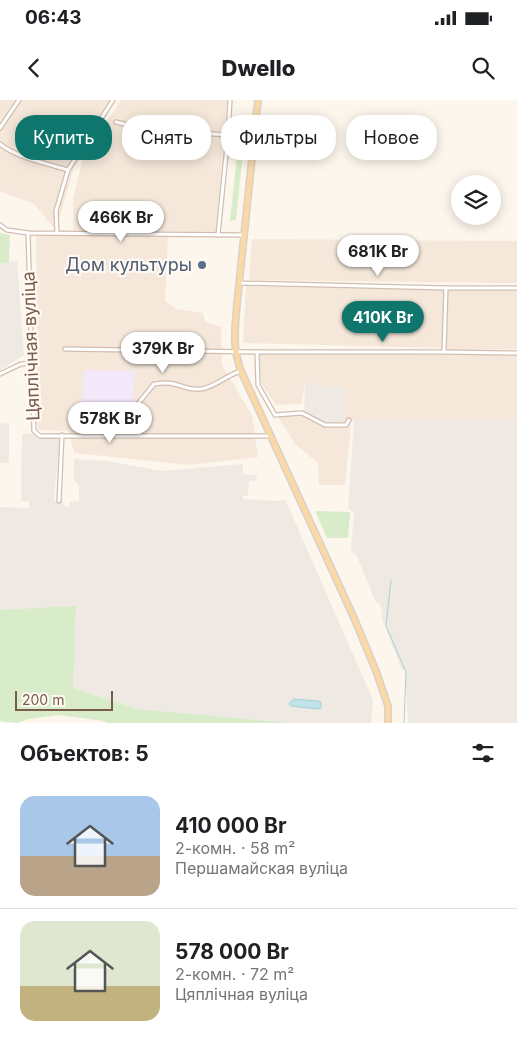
<!DOCTYPE html>
<html lang="ru">
<meta charset="utf-8">
<style>
body{margin:0;font-family:Inter,sans-serif;background:#f2f2f2;color:#202124;height:100vh;display:flex;flex-direction:column;font-size:19px;white-space:nowrap}
*{box-sizing:border-box;margin:0}
p{font-size:16px;color:#757577}
.icon{flex:none;width:28px;height:28px;fill:none;stroke:currentColor;stroke-width:2;stroke-linecap:round;stroke-linejoin:round}
.map{position:relative;height:623px;overflow:hidden}
.drawer{display:flex;flex-direction:column;background:#fff;flex:1}
.drawer>*{flex:none}
.banner{position:absolute;left:15px;top:15px;width:488px;height:45px;display:flex;gap:10px}
.fabs{position:absolute;left:451px;top:75px;display:grid;gap:10px}
.fabs a{display:grid;place-items:center;width:50px;height:50px;border-radius:50%;background:#fff;box-shadow:0 2px 12px #0003;font-size:25px}
.scale{position:absolute;left:15px;bottom:12px;width:98px;box-sizing:border-box;padding-left:5px;border:2px solid #7a5c4d;border-top:0;font-size:14px;line-height:18px;white-space:nowrap;color:#7a5c4d;-webkit-text-stroke:4px #fffaf3;paint-order:stroke}
.price{position:absolute;translate:-50% -42px;padding:0 11px;border-radius:18px;background:#fff;color:#222;font-size:16px;line-height:32px;filter:drop-shadow(0 1px 2px #0008)}
.price::after{content:'';position:absolute;left:50%;top:30px;width:15px;height:11px;margin-left:-8px;background:inherit;clip-path:polygon(0 0,100% 0,50% 100%)}
.price.on{background:#0f766e;color:#fff}
ul{padding:0;list-style:none}
li{display:flex;align-items:center;gap:15px;height:125px;padding:0 20px}
li+li{border-top:1px solid #e0e0e0}
li span{display:grid;place-items:center;flex:none;width:140px;height:100px;border-radius:15px;color:#555}
li>.icon{margin-inline-start:auto}
span .icon{width:60px;height:60px;fill:#fffc;stroke-width:1}
li b{font-size:21px}
h2{display:flex;justify-content:space-between;align-items:center;height:60px;padding:0 20px;font-size:21px}
.tag{padding:0 18px;border-radius:20px;background:#fff;box-shadow:0 2px 12px #0003;font-size:18px;line-height:45px}
.tag.on{background:#0f766e;color:#fff}
.status{display:flex;justify-content:space-between;align-items:center;height:35px;padding:0 25px;background:#fff;direction:ltr}
.status svg{height:14px;fill:currentColor}
header{display:flex;justify-content:space-between;align-items:center;height:65px;padding:0 20px;background:#fff;font-size:22px;font-weight:800}
.map>svg:first-child{display:block}
.residential{fill:#f5e8da}
.industrial{fill:#efe9e4}
.education{fill:#f3e8fa}
.green{fill:#d8ecc9}
.water{fill:#bfe3e8;stroke:#a5d3da}
.lines{fill:none;stroke-linecap:round;stroke-linejoin:round}
.stream{stroke:#a5d3da;stroke-width:1}
.minor-casing{stroke:#d1beb0;stroke-width:5.5}
.primary-casing{stroke:#dad1cd;stroke-width:8}
.minor{stroke:#fff;stroke-width:3}
.primary{stroke:#fbd9a5;stroke-width:5}
.service-dot{fill:#5c6f8a;stroke:#fffaf3;stroke-width:2}
.labels{text-anchor:middle;stroke-width:4.5;stroke-linejoin:round;paint-order:stroke}
.service-label{font-size:18px;fill:#4e5e75;stroke:#fffaf3;text-anchor:end}
.street-label{font-size:18px;fill:#7a5c4d;stroke:#fffaf3}
</style>
<div class="status"><b>06:43</b><svg viewBox="0 0 49 12"><path d="M0 12V9h3v3zM5 12V6h3v6zM10 12V3h3v9zM15 12V0h3v12zM26 1h20v11H26zM47 4h2v5h-2z"/></svg></div>
<header><svg class="icon" aria-label="back" viewBox="0 0 24 24"><path d="M15 5l-7 7 7 7"/></svg>Dwello<svg class="icon" aria-label="search" viewBox="0 0 24 24"><circle cx="10" cy="10" r="6"/><path d="M15 15l6 6"/></svg></header>
<div class="map">
<svg width="517" height="623" viewBox="0 0 517 623">
<rect width="100%" height="100%" fill="#fdf6ec"/>
<g class="residential">
<path d="M0,0h116l-42,68 -18,62 -22,-26 -34,-13z"/>
<path d="M121,0h106l-11,132 -143,-1v-32l10,-42z"/>
<path d="M36,134l132,3 -3,64 11,8 27,4 2,9 16,5 1,38 30,50 6,42 -68,8 -116,-12 -5,-22 -31,-1z"/>
<path d="M252,139l265,2v42l-268,-3z"/>
<path d="M246,186l198,4 -1,58 -200,-5z"/>
<path d="M447,189l70,1v59l-72,1z"/>
<path d="M259,253l258,2v65h-163l-10,1v-33l-39,-5 -4,21 -25,1 -15,-22z"/>
<path d="M303,314l16,11h32l-6,60h-26l-1,-22 -23,-19 -17,-27z"/>
</g>
<g class="industrial">
<path d="M17,161l7,94 -24,15v-106z"/>
<path d="M305,283l40,5 -1,33 -4,2h-18l-18,-10z"/>
<path d="M354,320h163v303h-109l-3,-53h-3l-21,-54 2,-2 -4,-11h-3l-20,-49h-2l-3,-6 3,-36 -3,-1v-2h-3z"/>
<path d="M9,323v40h-9v-39z"/>
<path d="M60,333l-6,68h8l3,6 4,-1 1,-4 9,-1v-16l-5,-4v-22l32,2 56,10 81,-7v10l14,1 -1,6 -7,-1 -1,16h-5v3l35,2 7,-2 88,201 -2,23h-83l-135,-12 -16,-2 -64,-21 -73,-78v-103l29,1v-7h-8l1,-67z"/>
</g>
<path class="education" d="M86,270l49,1 -2,33 -51,-2 1,-29z"/>
<g class="green">
<path d="M241,21l5,1 -10,98 -6,1z"/>
<path d="M0,133l10,2 -1,27 -9,2z"/>
<path d="M315,411l35,1 -2,26h-21z"/>
<path d="M76,506l-3,82 64,21 153,14h-183l-3,-2 -46,-6 -30,4 -11,4 -17,-2v-111z"/>
</g>
<path class="water" d="M294,599l24,2 3,1v6l-3,1 -27,-3 -2,-2 1,-2z"/>
<g class="lines">
<path class="stream" d="M391,480l-5,46 20,46 -2,51"/>
<defs>
<g id="minor">
<path d="M116,22c36,10 74,10 112,13l-10,100"/>
<path d="M0,28l19,-28"/>
<path d="M228,35l2,-35"/>
<path d="M0,44c15,13 48,20 68,26"/>
<path d="M0,125l7,5 21,3 216,2"/>
<path d="M28,133l6,198 6,5h230"/>
<path d="M57,133l-1,-22 12,-41 45,-70"/>
<path d="M239,183l207,5h71"/>
<path d="M65,249l192,3h187l73,1"/>
<path d="M257,252l1,33 17,30 27,-2 23,12h21l3,-5"/>
<path d="M444,252l2,-64"/>
<path d="M0,274l21,-10 11,-1"/>
<path d="M140,335l-3,-30 17,-21c7,-1 13,-2 20,0 10,2 16,7 27,5 15,-2 25,-14 40,-18"/>
<path d="M59,401l3,-66"/>
</g>
<path id="primary" d="M258,0l-21,204c-2,25 -5,42 4,67l113,247 22,53 12,35v17"/>
</defs>
<use href="#minor" class="minor-casing"/>
<use href="#primary" class="primary-casing"/>
<use href="#minor" class="minor"/>
<use href="#primary" class="primary"/>
</g>
<circle class="service-dot" cx="202" cy="165" r="5"/>
<g class="labels">
<g class="service-label">
<text x="192" y="171">Дом культуры</text>
</g>
<g class="street-label">
<text transform="translate(31 246) rotate(-92)" y="6">Цяплічная вуліца</text>
</g>
</g>
</svg>
<div class="fabs">
<a><svg class="icon" aria-label="layers" viewBox="0 0 24 24"><path d="M12 4l9 5-9 5-9-5zM3 14l9 5 9-5"/></svg></a>
</div>
<div class="scale">200 m</div>
<b class="price" style="left:121px;top:143px">466K Br</b>
<b class="price" style="left:378px;top:177px">681K Br</b>
<b class="price on" style="left:383px;top:243px">410K Br</b>
<b class="price" style="left:163px;top:274px">379K Br</b>
<b class="price" style="left:110px;top:344px">578K Br</b>
<div class="banner">
<a class="tag on">Купить</a>
<a class="tag">Снять</a>
<a class="tag">Фильтры</a>
<a class="tag">Новое</a>
</div>
</div>
<section class="drawer">
<h2>Объектов: 5<svg class="icon" aria-label="filters" viewBox="0 0 24 24"><path d="M4 7h16M4 17h16"/><circle cx="9" cy="7" r="2"/><circle cx="15" cy="17" r="2"/></svg></h2>
<ul>
<li><span style="background:linear-gradient(#a9c7e8 60%,#b9a48a 0)"><svg class="icon" aria-label="home" viewBox="0 0 24 24"><path d="M3 11l9-7 9 7M6 9v11h12V9"/></svg></span><div><b>410 000 Br</b><p>2-комн. · 58 m²</p><p>Першамайская вуліца</p></div></li>
<li><span style="background:linear-gradient(#dfe7d0 65%,#c2b280 0)"><svg class="icon" aria-label="home" viewBox="0 0 24 24"><path d="M3 11l9-7 9 7M6 9v11h12V9"/></svg></span><div><b>578 000 Br</b><p>2-комн. · 72 m²</p><p>Цяплічная вуліца</p></div></li>
</ul>
</section>
